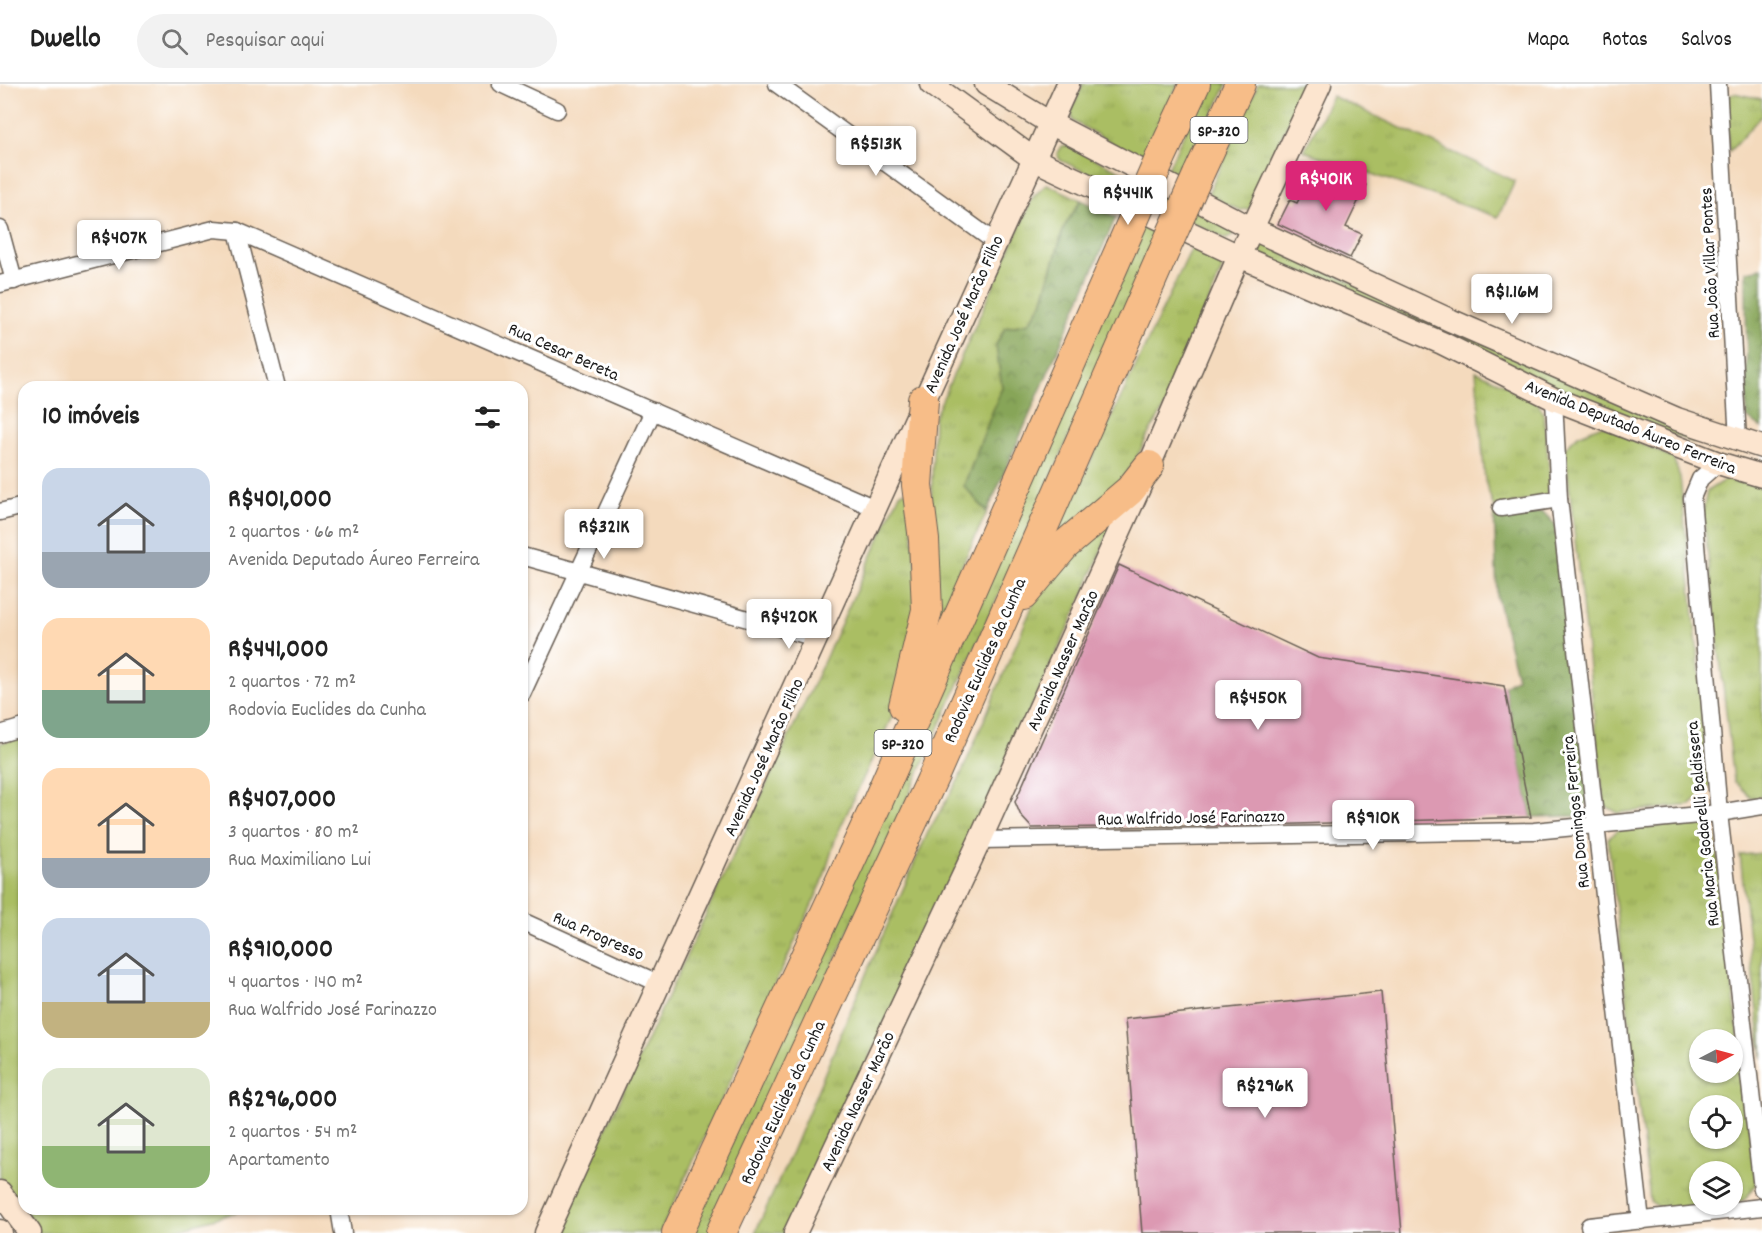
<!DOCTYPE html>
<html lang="pt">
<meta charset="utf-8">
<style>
body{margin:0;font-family:Dekko,sans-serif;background:#f2f2f2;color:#222;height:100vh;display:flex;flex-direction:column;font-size:22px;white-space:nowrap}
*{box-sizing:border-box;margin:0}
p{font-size:20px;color:#767676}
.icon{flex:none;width:33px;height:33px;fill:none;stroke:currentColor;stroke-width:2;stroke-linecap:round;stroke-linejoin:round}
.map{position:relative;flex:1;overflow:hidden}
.details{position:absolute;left:18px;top:297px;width:510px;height:834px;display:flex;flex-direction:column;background:#fff;border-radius:18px;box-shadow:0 2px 4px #0004}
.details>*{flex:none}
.needle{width:39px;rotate:84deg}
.controls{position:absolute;left:1689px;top:945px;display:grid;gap:12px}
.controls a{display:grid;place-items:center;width:54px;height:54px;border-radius:50%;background:#fff;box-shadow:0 2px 4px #0004;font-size:30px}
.price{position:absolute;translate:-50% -51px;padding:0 14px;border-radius:6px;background:#fff;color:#222;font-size:20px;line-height:39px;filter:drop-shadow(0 2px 3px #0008)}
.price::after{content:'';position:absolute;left:50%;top:36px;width:18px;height:14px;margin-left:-9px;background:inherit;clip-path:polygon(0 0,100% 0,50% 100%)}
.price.active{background:#db2777;color:#fff}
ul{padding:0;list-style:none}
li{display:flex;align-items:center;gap:18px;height:150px;padding:0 24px}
li span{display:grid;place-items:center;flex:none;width:168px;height:120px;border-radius:18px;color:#555}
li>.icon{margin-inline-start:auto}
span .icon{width:72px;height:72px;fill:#fffc;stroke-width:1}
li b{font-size:26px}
h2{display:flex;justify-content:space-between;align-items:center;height:72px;padding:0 24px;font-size:26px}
header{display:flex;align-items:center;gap:36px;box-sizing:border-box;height:84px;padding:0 30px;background:#fff;border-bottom:2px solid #e0e0e0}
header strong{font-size:28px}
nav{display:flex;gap:33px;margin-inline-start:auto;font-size:21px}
.search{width:420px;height:54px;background:#f2f2f2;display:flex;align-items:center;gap:15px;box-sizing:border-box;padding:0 21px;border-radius:33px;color:#767676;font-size:22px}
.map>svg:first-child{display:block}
.grass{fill:url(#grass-tufts);stroke:#636d40;stroke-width:1.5;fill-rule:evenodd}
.forest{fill:url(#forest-crowns);stroke:#52603a;stroke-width:1.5}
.pitch{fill:#aabe63;stroke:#636d40;stroke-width:1.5}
.building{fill:#dc99b2}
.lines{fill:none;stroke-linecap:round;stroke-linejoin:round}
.street-casing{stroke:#685e54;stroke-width:19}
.secondary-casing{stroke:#685e54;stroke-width:25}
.highway-casing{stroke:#685e54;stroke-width:32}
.street{stroke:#fff;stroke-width:16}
.secondary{stroke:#fce5cf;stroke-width:22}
.highway{stroke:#f7bd88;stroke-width:30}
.highway-bridge-casing{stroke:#685e54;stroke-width:32;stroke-linecap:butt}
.highway-bridge{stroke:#f7bd88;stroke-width:30}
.labels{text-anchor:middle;stroke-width:6;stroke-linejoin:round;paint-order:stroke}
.shield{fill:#fff;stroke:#606060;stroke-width:1.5}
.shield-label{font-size:16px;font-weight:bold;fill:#1c1c1c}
.street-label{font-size:18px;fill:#1c1c1c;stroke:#fff}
</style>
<header>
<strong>Dwello</strong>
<div class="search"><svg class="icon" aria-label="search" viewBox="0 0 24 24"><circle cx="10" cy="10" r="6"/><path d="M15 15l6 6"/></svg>Pesquisar aqui</div>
<nav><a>Mapa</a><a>Rotas</a><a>Salvos</a></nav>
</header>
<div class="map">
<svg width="1762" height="1149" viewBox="0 0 1762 1149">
<defs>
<pattern id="grass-tufts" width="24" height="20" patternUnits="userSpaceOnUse" patternTransform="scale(1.5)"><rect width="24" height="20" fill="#aabe63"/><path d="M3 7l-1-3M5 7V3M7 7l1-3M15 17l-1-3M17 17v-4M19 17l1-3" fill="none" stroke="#92a355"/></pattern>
<pattern id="forest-crowns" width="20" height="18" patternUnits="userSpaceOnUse" patternTransform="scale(1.5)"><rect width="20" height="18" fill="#87a559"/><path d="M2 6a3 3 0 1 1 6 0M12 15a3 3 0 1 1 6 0" fill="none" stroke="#6e8649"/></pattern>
</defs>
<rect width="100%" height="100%" fill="#fff"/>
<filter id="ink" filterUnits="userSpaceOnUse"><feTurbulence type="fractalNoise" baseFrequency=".0167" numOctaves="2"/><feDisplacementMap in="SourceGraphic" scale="12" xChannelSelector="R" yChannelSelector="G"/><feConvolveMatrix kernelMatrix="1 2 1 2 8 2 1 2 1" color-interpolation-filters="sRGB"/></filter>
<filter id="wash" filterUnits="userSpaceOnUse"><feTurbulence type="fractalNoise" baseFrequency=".008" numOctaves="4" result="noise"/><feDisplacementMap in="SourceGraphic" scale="24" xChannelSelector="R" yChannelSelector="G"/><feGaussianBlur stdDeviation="1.35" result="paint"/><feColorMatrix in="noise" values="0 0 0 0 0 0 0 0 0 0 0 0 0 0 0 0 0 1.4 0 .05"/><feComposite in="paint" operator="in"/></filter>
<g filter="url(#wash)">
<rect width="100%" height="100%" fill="#f4dabd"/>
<g class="grass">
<path d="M1083,0h95l-36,76 -69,-39 -2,-9z"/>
<path d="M1207,0h20l-46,98 -15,-9z"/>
<path d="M1258,0h48l-57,125 -9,1 -33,-14z"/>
<path d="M1734,9l28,6v16l-33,37 -4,-53z"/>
<path d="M1332,12l183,85 -17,36 -194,-66z"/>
<path d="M1061,62h8l164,81 1,5 -2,4 -6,3 -166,-79 -3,-7z"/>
<path d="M1047,100l34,16 -17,27 -22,76 -13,20 -24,5 -9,17 6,42 -38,98 23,27 -32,68 -14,41 -7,1 -4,-81 4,-123 99,-221z"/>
<path d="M1144,135l19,8 -450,1006h-27z"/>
<path d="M1194,159l26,13 3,11 -56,137 -18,29 -16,32 -18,21 -55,50 1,-12z"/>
<path d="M1263,159l176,78 2,8 -2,4 -177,-76 -3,-5z"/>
<path d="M1460,249l233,101 2,3 -1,6 -137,-54 -98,-45 -1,-6z"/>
<path d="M1476,287l60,27 7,14 8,72 -6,12 -51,12 -9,-27z"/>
<path d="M1602,341l71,33 7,19 31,308 -20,20 -73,8 -14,-8 -39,-357 13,-13z"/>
<path d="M1726,395l36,8v310l-9,2 -19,-18 -31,-269 4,-21z"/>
<path d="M908,407l13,121 -27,100 -58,125 -14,46 -162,350h-103l269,-576 74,-164z"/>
<path d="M1111,434l-2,13 -26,65 -295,637h-33l36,-79 72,-173 65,-149 31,-53 75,-177 33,-52z"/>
<path d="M1703,738l12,12 41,351 -12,15 -11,2 -1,-30h-32v32l15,1 -51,6 -14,-10 -42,-362 11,-10zM1700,956h32v32h-32zM1700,1022h32v32h-32z"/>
<path d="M1762,769v206l-22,-204z"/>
</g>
<g class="forest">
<path d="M1081,116l35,17 -129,295 -23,-26 38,-99 -6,-42 9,-17 24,-5 13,-20 22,-76z"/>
<path d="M1762,184v160l-15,-10 -1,-147z"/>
<path d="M1494,424l3,7 8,3 38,-6 12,12 34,275 -13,17 -45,1 -27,-131 13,-8 -20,-81z"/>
</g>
<path class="pitch" d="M24,653v472h223l-83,24h-125l-30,-40 -9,-17v-433z"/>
<g id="blocks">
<g class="building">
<path d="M1314,85l8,5 2,-4 28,13 2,-4 12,6 -20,42 16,7 -12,24 -72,-34 12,-24 7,3z"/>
<path d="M1119,481l199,93 186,28 27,131 -268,8 -231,3 -11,-12 -6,-14z"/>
<path d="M1381,908l21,241h-260l-17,-214z"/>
</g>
</g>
</g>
<g filter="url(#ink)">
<use href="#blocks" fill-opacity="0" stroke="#685e54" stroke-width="1.5"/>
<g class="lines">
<defs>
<g id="street">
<path d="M501,0l56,26"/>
<path d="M777,0l218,158"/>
<path d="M1718,0l20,356"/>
<path d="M0,145l14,52"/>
<path d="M237,147l40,156"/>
<path d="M0,200l214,-55 23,2 638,277"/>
<path d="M1554,315l5,100 82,722"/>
<path d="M1718,379l-18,16 -8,19 27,315 43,376"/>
<path d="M1501,424l58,-9"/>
<path d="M0,428l24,-6"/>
<path d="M522,472l294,82"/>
<path d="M522,610l131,-283"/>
<path d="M0,650l24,-7"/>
<path d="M980,756l554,-9 185,-18 43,-7"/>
<path d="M522,837l138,63"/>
<path d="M339,1125l4,24"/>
<path d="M1589,1142l173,-19"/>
</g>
<g id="secondary">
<path d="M931,0l104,76 204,96 203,87 112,56 164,64 44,13"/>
<path d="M986,0l64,39 203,106 199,92 225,98 85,28"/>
<path d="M0,1108l30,41"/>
<path d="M0,1147l1,2"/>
<path d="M546,1149l522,-1149"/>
<path d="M795,1149l185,-393 169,-374 90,-210 81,-172"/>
</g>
<g id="highway">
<path d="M1160,75l35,-75"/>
<path d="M1198,91l42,-91"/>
<path d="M1023,511l42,-50 65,-55 19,-24"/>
<path d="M904,622l23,-96 -3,-70 -7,-55 6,-85"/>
<path d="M677,1149l201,-432 243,-553"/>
<path d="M721,1149l214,-460 226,-515"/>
</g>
</defs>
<use href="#street" class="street-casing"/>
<use href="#secondary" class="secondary-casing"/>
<use href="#highway" class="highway-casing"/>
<use href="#street" class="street"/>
<use href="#secondary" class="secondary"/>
<use href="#highway" class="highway"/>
<defs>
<g id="highway-bridge">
<path d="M1121,164l39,-89"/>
<path d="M1161,174l37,-83"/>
</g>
</defs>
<use href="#highway-bridge" class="highway-bridge-casing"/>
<use href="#highway-bridge" class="highway-bridge"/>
</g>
</g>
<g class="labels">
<g class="shield">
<rect x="1190.5" y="33" width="57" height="26" rx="4.5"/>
<rect x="874.5" y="646" width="57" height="26" rx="4.5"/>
</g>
<g class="shield-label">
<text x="1219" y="52">SP-320</text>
<text x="903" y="665">SP-320</text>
</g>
<g class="street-label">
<text transform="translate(1709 179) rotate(-93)" y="6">Rua João Villar Pontes</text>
<text transform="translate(963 230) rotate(-66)" y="6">Avenida José Marão Filho</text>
<text transform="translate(564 267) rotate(24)" y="6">Rua Cesar Bereta</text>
<text transform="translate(1631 342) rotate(22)" y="6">Avenida Deputado Áureo Ferreira</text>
<text transform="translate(984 576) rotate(-66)" y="6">Rodovia Euclides da Cunha</text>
<text transform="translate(1062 576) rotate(-66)" y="6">Avenida Nasser Marão</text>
<text transform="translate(763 673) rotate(-66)" y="6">Avenida José Marão Filho</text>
<text transform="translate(1575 728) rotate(-96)" y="6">Rua Domingos Ferreira</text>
<text transform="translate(1191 733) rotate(-1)" y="6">Rua Walfrido José Farinazzo</text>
<text transform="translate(1702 740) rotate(-96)" y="6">Rua Maria Godarelli Baldissera</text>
<text transform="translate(599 851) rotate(24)" y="6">Rua Progresso</text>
<text transform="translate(857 1017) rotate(-65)" y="6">Avenida Nasser Marão</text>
<text transform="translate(782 1018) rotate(-65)" y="6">Rodovia Euclides da Cunha</text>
</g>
</g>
</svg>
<div class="controls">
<a><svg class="needle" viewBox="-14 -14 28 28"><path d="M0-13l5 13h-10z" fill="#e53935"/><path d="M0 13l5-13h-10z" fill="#767676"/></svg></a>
<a><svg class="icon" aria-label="locate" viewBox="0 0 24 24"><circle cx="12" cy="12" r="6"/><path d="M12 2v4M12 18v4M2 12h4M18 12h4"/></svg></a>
<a><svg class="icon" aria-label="layers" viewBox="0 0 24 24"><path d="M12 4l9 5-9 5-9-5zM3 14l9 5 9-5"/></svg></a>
</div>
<b class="price" style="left:876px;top:93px">R$513K</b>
<b class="price active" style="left:1326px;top:128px">R$401K</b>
<b class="price" style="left:1128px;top:142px">R$441K</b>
<b class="price" style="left:119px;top:187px">R$407K</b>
<b class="price" style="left:1512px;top:241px">R$1.16M</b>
<b class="price" style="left:604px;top:476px">R$321K</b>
<b class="price" style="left:789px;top:566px">R$420K</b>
<b class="price" style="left:1258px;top:647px">R$450K</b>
<b class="price" style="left:1373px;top:767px">R$910K</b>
<b class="price" style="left:1265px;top:1035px">R$296K</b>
<section class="details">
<h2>10 imóveis<svg class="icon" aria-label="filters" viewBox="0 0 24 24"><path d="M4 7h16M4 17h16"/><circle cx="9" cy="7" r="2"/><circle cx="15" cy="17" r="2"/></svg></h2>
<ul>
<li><span style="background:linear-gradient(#c9d6e8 70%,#9aa5b1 0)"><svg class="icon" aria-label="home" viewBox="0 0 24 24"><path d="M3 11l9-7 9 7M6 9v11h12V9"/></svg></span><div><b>R$401,000</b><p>2 quartos · 66 m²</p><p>Avenida Deputado Áureo Ferreira</p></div></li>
<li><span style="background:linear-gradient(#ffd9b3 60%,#7fa58c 0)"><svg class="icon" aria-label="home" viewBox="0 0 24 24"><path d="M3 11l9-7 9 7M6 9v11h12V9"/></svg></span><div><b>R$441,000</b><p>2 quartos · 72 m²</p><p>Rodovia Euclides da Cunha</p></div></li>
<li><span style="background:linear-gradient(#ffd9b3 75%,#9aa5b1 0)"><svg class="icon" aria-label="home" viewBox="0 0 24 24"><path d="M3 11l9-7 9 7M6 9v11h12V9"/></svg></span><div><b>R$407,000</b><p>3 quartos · 80 m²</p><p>Rua Maximiliano Lui</p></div></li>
<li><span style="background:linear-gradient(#c9d6e8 70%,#c2b280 0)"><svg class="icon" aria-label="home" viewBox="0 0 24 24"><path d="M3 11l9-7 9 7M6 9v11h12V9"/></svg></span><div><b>R$910,000</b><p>4 quartos · 140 m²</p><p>Rua Walfrido José Farinazzo</p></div></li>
<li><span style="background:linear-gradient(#dfe7d0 65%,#8fb573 0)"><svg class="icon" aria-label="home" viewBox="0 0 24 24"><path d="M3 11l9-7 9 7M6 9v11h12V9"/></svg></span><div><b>R$296,000</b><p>2 quartos · 54 m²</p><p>Apartamento</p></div></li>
</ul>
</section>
</div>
